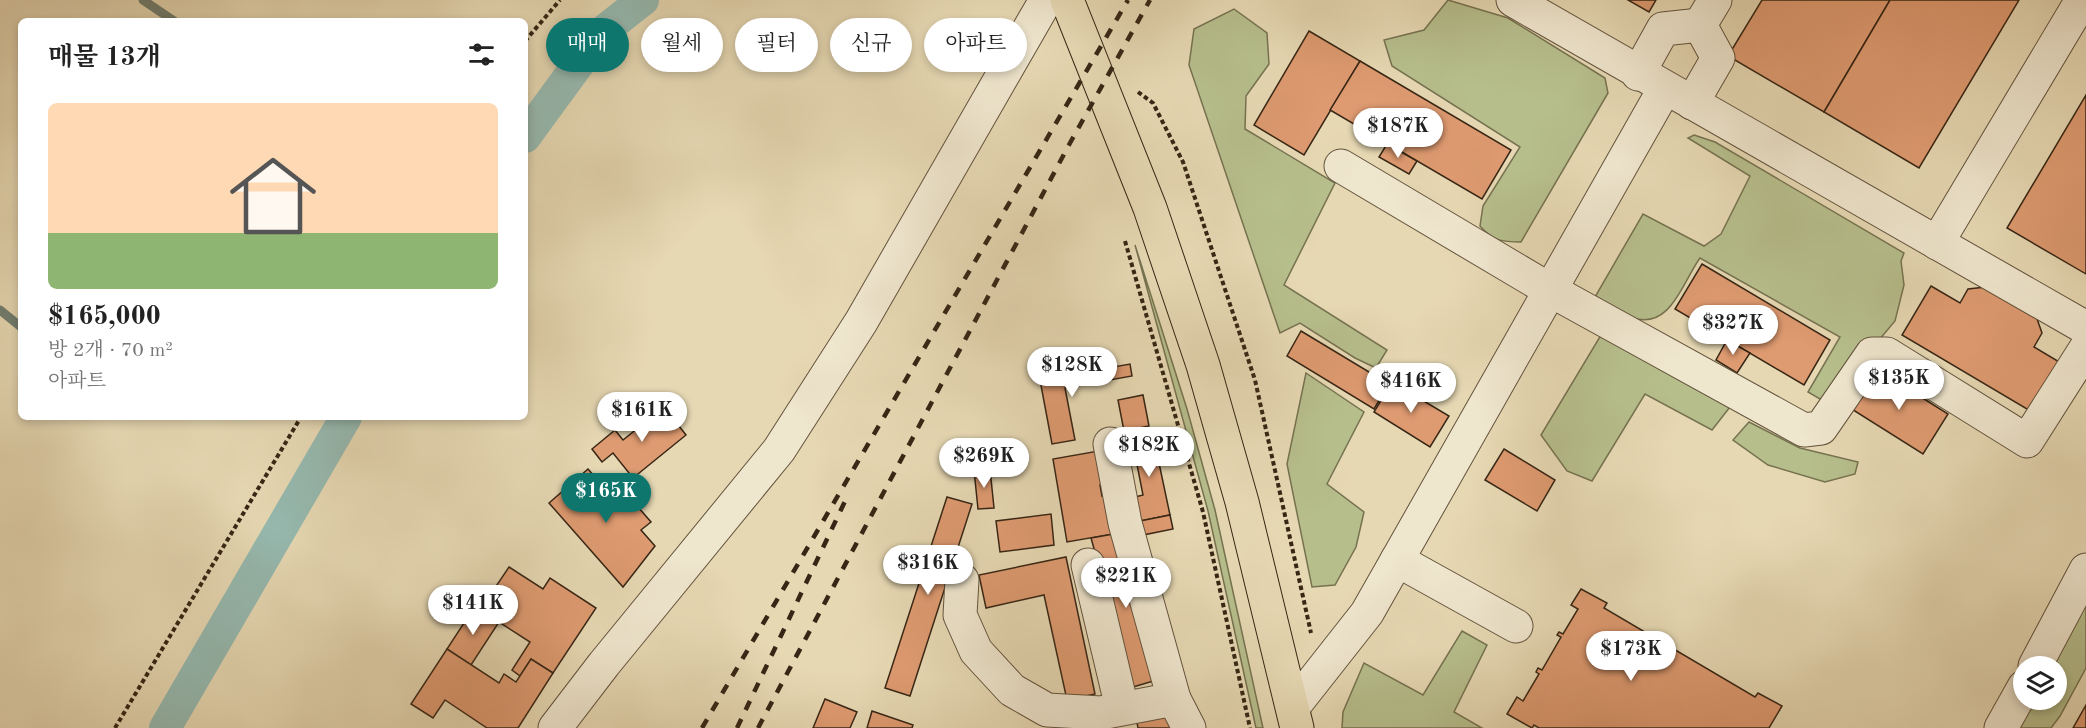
<!DOCTYPE html>
<html lang="ko">
<meta charset="utf-8">
<style>
body{margin:0;font-family:"Old Standard TT","Noto Serif KR",serif;background:#f2f2f2;color:#222;height:100vh;display:flex;flex-direction:column;font-size:22px;white-space:nowrap}
*{box-sizing:border-box;margin:0}
p{font-size:20px;color:#767676}
.icon{flex:none;width:33px;height:33px;fill:none;stroke:currentColor;stroke-width:2;stroke-linecap:round;stroke-linejoin:round}
.map{position:relative;flex:1;overflow:hidden}
.sheet{position:absolute;left:18px;top:18px;width:510px;height:402px;display:flex;flex-direction:column;background:#fff;border-radius:9px;box-shadow:0 3px 9px #0003}
.sheet>*{flex:none}
.guide{position:absolute;left:546px;top:18px;width:570px;height:54px;display:flex;gap:12px}
.controls{position:absolute;left:2013px;top:656px;display:grid;gap:12px}
.controls a{display:grid;place-items:center;width:54px;height:54px;border-radius:50%;background:#fff;box-shadow:0 3px 9px #0003;font-size:30px}
.price{position:absolute;translate:-50% -51px;padding:0 14px;border-radius:21px;background:#fff;color:#222;font-size:20px;line-height:39px;filter:drop-shadow(0 2px 3px #0008)}
.price::after{content:'';position:absolute;left:50%;top:36px;width:18px;height:14px;margin-left:-9px;background:inherit;clip-path:polygon(0 0,100% 0,50% 100%)}
.price.current{background:#0f766e;color:#fff}
ul{padding:0;list-style:none}
li{display:grid;align-content:center;gap:12px;height:318px;padding:0 30px}
li span{display:grid;place-items:center;height:186px;border-radius:9px;color:#555}
li>.icon{margin-inline-start:auto}
span .icon{width:108px;height:108px;fill:#fffc;stroke-width:1}
li b{font-size:26px}
h2{display:flex;justify-content:space-between;align-items:center;height:72px;padding:0 30px;font-size:26px}
.chip{padding:0 21px;border-radius:27px;background:#fff;box-shadow:0 3px 9px #0003;font-size:21px;line-height:54px}
.chip.current{background:#0f766e;color:#fff}
.map>svg:first-child{display:block}
.green{fill:#b6be8c;stroke:#767250;stroke-width:1.5}
.lines{fill:none;stroke-linecap:round;stroke-linejoin:round}
.stream{stroke:#707e71;stroke-width:9}
.canal{stroke:#96b9af;stroke-width:32}
.building{fill:#de9a70;stroke:#372615;stroke-width:1.5}
.minor-casing{stroke:#63523c;stroke-width:35}
.major-casing{stroke:#372615;stroke-width:35}
.path{stroke:#372615;stroke-width:4;stroke-dasharray:4.5 3;stroke-linecap:butt}
.minor{stroke:#efe6ce;stroke-width:33}
.major{stroke:#e6d8b3;stroke-width:33}
.rail{stroke:#372615;stroke-width:4.5;stroke-dasharray:10 10;stroke-linecap:butt}
</style>
<div class="map">
<svg width="2086" height="728" viewBox="0 0 2086 728">
<rect width="100%" height="100%" fill="#e6d8b3"/>
<filter id="stains"><feTurbulence type="fractalNoise" baseFrequency=".00333" numOctaves="4"/><feColorMatrix values="0 0 0 0 .2 0 0 0 0 .09 0 0 0 0 .02 0 0 0 .5 -.17"/></filter>
<radialGradient id="worn" r=".72"><stop offset=".6" stop-color="#630" stop-opacity="0"/><stop offset="1" stop-color="#630" stop-opacity=".3"/></radialGradient>
<g class="green">
<path d="M1448,0l60,18 97,60 3,15 -87,149c-19,0 -28,-1 -41,-16l3,-20 37,-59 -128,-81 -8,-26 40,-10z"/>
<path d="M1234,9l33,24 2,31 -23,32 -1,33 90,54 -51,102 103,65 -11,18 -21,-10 -55,-35 -20,10 -91,-268 5,-36z"/>
<path d="M1694,135l21,7 189,111 -3,8 3,24 -9,36 -16,19 -20,4 -34,58 -17,-10 32,-55 -140,-79c-17,23 -29,72 -67,60 -13,-4 -26,-14 -38,-21l48,-83 61,32 17,-12 29,-58 -62,-38z"/>
<path d="M1135,245l52,164 28,101 48,218h-7l-48,-217z"/>
<path d="M1601,335l129,72 -18,23 -67,-36 -53,87 -25,-10 -26,-36z"/>
<path d="M1306,373l58,39 -37,72 37,28 -8,35 -21,38 -23,2 -25,-123z"/>
<path d="M1749,422l51,26 58,14 -3,12 -30,8 -57,-17 -35,-25z"/>
<path d="M2086,595v73l-26,48 -9,12h-33l13,-29h25v-33h-7z"/>
<path d="M1462,631l25,14 -33,67 28,16h-140l1,-16 21,-49 59,32z"/>
</g>
<g class="lines">
<g class="stream">
<path d="M143,0l31,21"/>
<path d="M0,310l21,17"/>
</g>
<g class="canal">
<path d="M525,137l76,-104 42,-33"/>
<path d="M165,728l181,-311"/>
</g>
</g>
<g class="building">
<path d="M1628,0h28l-7,12z"/>
<path d="M1762,0h128l-66,112 -96,-56z"/>
<path d="M1890,0h129l-100,168 -95,-56z"/>
<path d="M1309,31l51,30 -56,94 -50,-30z"/>
<path d="M1360,61l151,89 -29,49 -152,-89z"/>
<path d="M2086,95v179l-79,-46z"/>
<path d="M1387,144l30,17 -8,13 -30,-17z"/>
<path d="M1702,264l128,76 -26,45 -129,-76z"/>
<path d="M1931,286l29,17 8,-14 18,-2 50,29 6,17 -8,14 27,16 -29,49 -130,-77z"/>
<path d="M1301,331l88,53 -15,25 -87,-53z"/>
<path d="M1727,340l23,13 -13,20 -21,-13z"/>
<path d="M1130,364l2,12 -67,12 10,52 -23,4 -12,-64z"/>
<path d="M1875,368l73,46 -25,40 -73,-46z"/>
<path d="M1392,382l57,34 -19,31 -56,-35z"/>
<path d="M1143,395l6,31 -25,5 -6,-31z"/>
<path d="M664,407l22,28 -53,43 -20,-25 -11,9 -10,-13 23,-19 8,10z"/>
<path d="M1152,430l18,85 -30,6 -5,-24 8,-2 -12,-61z"/>
<path d="M1504,449l51,31 -18,31 -52,-31z"/>
<path d="M1104,450l6,33 -10,2 2,11 10,-2 7,39 -52,9 -14,-83z"/>
<path d="M588,469l13,15 10,-8 40,46 -10,8 14,16 -32,41 -74,-84z"/>
<path d="M990,469l4,39 -16,1 -4,-39z"/>
<path d="M947,497l25,7 -62,192 -25,-8z"/>
<path d="M1051,514l3,31 -54,7 -4,-31z"/>
<path d="M1170,515l3,14 -30,6 -3,-14z"/>
<path d="M1119,533l41,146 -27,8 -42,-149z"/>
<path d="M1066,557l29,137 -28,6 -23,-105 -58,13 -7,-33z"/>
<path d="M509,567l34,22 7,-11 46,30 -43,65 -22,-14 -11,17 -8,-6 18,-28 -50,-32z"/>
<path d="M1581,589l26,14 -3,5 151,89 3,-4 24,13 -13,22h-230l-5,-3 -2,3 -25,-14 10,-17 6,4 16,-27 -3,-2 2,-4 4,2 19,-33 -4,-2 2,-3 4,2 15,-25 -7,-4z"/>
<path d="M475,606l24,16 -28,43 -24,-16z"/>
<path d="M447,649l52,34 5,-9 12,8 15,-23 22,14 -35,55h-31l-42,-28 -12,18 -22,-14z"/>
<path d="M825,699l32,13 -7,16h-37z"/>
<path d="M2086,705v23h-13z"/>
<path d="M1171,706l4,22h-37l-3,-16z"/>
<path d="M872,711l41,14 -1,3h-45z"/>
</g>
<g class="lines">
<defs>
<g id="minor">
<path d="M1513,0l573,328"/>
<path d="M1700,25l15,-25"/>
<path d="M1638,74l25,-45 37,-4 18,33 -26,45"/>
<path d="M1341,166l209,124 254,140 17,-2 51,-74h15l140,87 59,-93"/>
<path d="M1937,243l145,-243"/>
<path d="M1110,444l15,79 49,176"/>
<path d="M1397,560l119,66"/>
<path d="M1088,565l34,143"/>
<path d="M962,580l-2,35 16,36 36,39 35,20 54,3 73,-14 15,29"/>
<path d="M2035,666l51,-96"/>
<path d="M1293,707l74,-94 298,-525"/>
<path d="M555,728l49,-64 175,-214 82,-128 185,-322"/>
<path d="M2001,728l23,-41"/>
</g>
<path id="major" d="M1067,0l83,208 53,157 39,137 55,226"/>
</defs>
<use href="#minor" class="minor-casing"/>
<use href="#major" class="major-casing"/>
<g class="path">
<path d="M525,41l35,-41"/>
<path d="M1138,92l15,11 30,59 72,218 56,253"/>
<path d="M1125,241l78,271 47,216"/>
<path d="M115,728l186,-311"/>
</g>
<use href="#minor" class="minor"/>
<use href="#major" class="major"/>
<g class="rail">
<path d="M702,728l426,-728"/>
<path d="M737,728l111,-233"/>
<path d="M758,728l312,-585 80,-143"/>
</g>
</g>
<rect width="100%" height="100%" filter="url(#stains)"/>
<rect width="100%" height="100%" fill="url(#worn)"/>
</svg>
<div class="controls">
<a><svg class="icon" aria-label="layers" viewBox="0 0 24 24"><path d="M12 4l9 5-9 5-9-5zM3 14l9 5 9-5"/></svg></a>
</div>
<b class="price" style="left:1398px;top:159px">$187K</b>
<b class="price" style="left:1733px;top:356px">$327K</b>
<b class="price" style="left:1072px;top:398px">$128K</b>
<b class="price" style="left:1899px;top:411px">$135K</b>
<b class="price" style="left:1411px;top:414px">$416K</b>
<b class="price" style="left:642px;top:443px">$161K</b>
<b class="price" style="left:1149px;top:478px">$182K</b>
<b class="price" style="left:984px;top:489px">$269K</b>
<b class="price current" style="left:606px;top:524px">$165K</b>
<b class="price" style="left:928px;top:596px">$316K</b>
<b class="price" style="left:1126px;top:609px">$221K</b>
<b class="price" style="left:473px;top:636px">$141K</b>
<b class="price" style="left:1631px;top:682px">$173K</b>
<div class="guide">
<a class="chip current">매매</a>
<a class="chip">월세</a>
<a class="chip">필터</a>
<a class="chip">신규</a>
<a class="chip">아파트</a>
</div>
<section class="sheet">
<h2>매물 13개<svg class="icon" aria-label="filters" viewBox="0 0 24 24"><path d="M4 7h16M4 17h16"/><circle cx="9" cy="7" r="2"/><circle cx="15" cy="17" r="2"/></svg></h2>
<ul>
<li><span style="background:linear-gradient(#ffd9b3 70%,#8fb573 0)"><svg class="icon" aria-label="home" viewBox="0 0 24 24"><path d="M3 11l9-7 9 7M6 9v11h12V9"/></svg></span><div><b>$165,000</b><p>방 2개 · 70 m²</p><p>아파트</p></div></li>
</ul>
</section>
</div>
